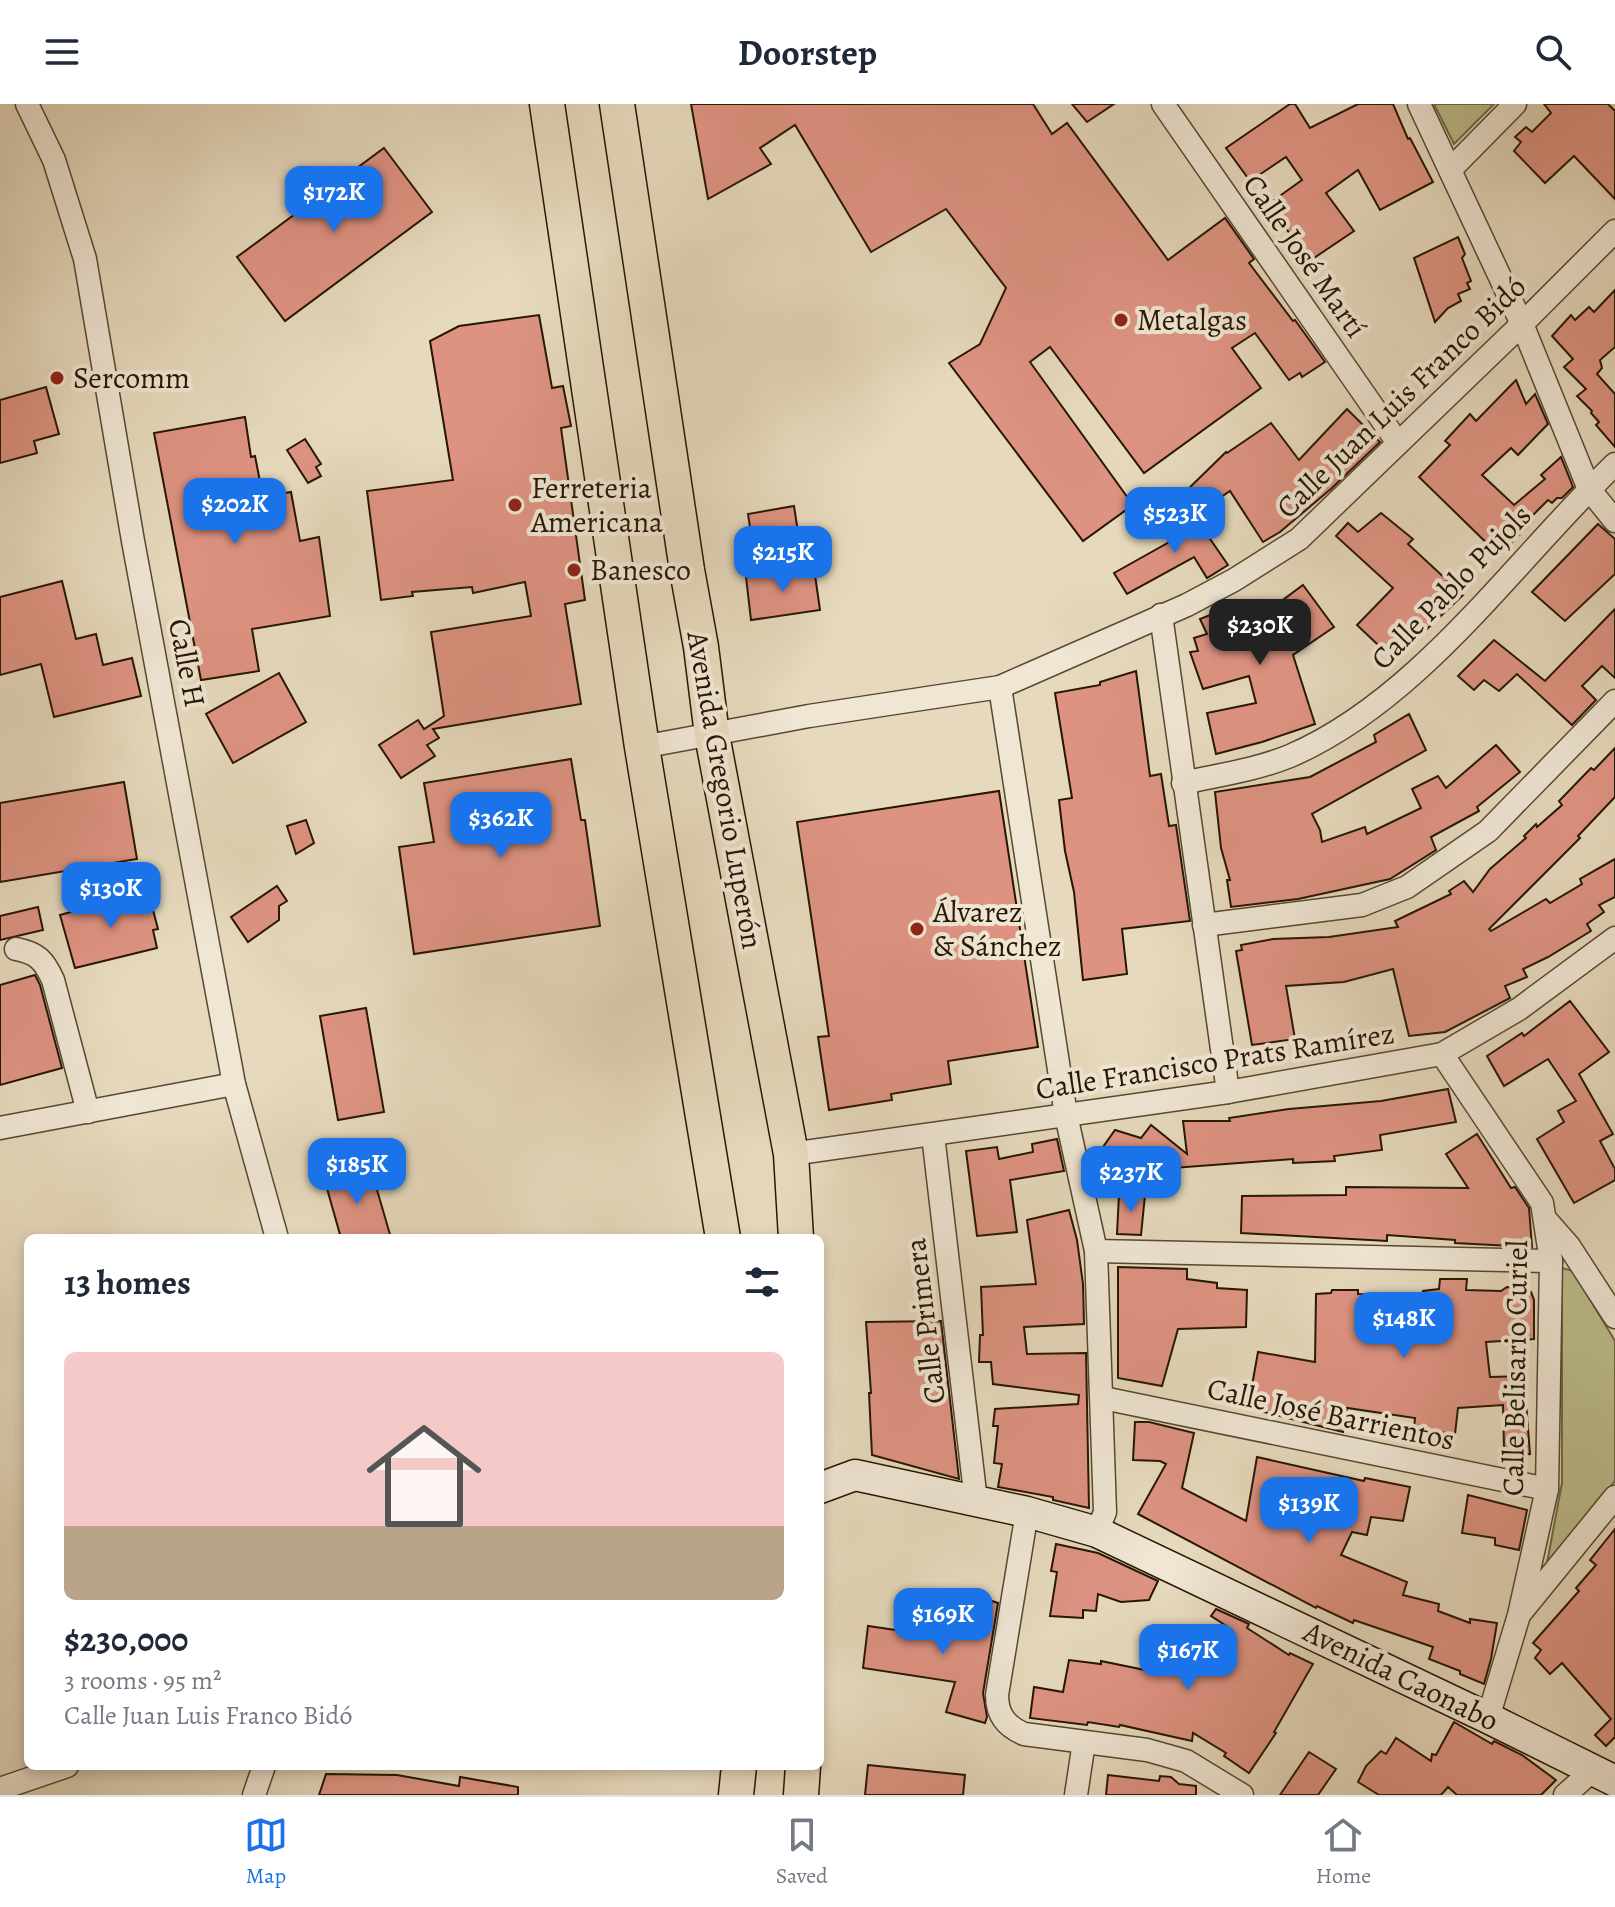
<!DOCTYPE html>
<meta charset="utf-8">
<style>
body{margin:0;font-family:Alegreya,serif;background:#f2f2f3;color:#1f2937;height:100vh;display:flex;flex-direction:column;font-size:30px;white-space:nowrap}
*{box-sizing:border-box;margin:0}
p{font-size:26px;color:#747a83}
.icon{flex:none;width:44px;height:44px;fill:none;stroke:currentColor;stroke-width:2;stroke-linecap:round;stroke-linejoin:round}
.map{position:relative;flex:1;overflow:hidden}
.side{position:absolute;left:24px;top:1130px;width:800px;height:536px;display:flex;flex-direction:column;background:#fff;border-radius:12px;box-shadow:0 4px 12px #0003}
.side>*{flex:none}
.price{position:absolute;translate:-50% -68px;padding:0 18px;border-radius:16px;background:#1a73e8;color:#fff;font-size:26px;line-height:52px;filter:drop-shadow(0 2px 4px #0008)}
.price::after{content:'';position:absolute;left:50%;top:48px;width:24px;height:18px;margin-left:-12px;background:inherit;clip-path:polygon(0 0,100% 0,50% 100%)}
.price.selected{background:#222;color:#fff}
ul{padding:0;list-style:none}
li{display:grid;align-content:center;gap:16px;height:424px;padding:0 40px}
li span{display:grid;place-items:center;height:248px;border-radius:12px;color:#555}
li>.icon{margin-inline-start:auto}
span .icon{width:144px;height:144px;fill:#fffc;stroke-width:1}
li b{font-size:34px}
h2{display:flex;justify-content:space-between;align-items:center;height:96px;padding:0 40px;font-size:34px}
header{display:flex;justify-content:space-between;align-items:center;height:104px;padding:0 40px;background:#fff;font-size:36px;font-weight:700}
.dock{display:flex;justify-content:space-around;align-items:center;height:112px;border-top:2px solid #e0e1e3;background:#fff;font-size:22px;color:#747a83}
.dock a{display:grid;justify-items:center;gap:4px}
.dock .selected{color:#1a73e8}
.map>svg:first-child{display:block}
.green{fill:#bcbd8c;stroke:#726a47;stroke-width:2}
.building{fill:#de9382;stroke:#271602;stroke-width:2}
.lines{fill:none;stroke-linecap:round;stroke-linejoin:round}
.street-casing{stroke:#574731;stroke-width:25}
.secondary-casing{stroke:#271602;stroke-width:33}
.primary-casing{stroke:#271602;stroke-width:37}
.street{stroke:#efe6d4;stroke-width:22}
.secondary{stroke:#efe6d4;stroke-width:30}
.primary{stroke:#e6d9bd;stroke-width:34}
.poi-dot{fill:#8f2418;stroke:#efe6d4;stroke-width:3}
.labels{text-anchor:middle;stroke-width:8;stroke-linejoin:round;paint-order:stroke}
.street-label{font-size:30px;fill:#271602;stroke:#efe6d4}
.poi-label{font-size:30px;fill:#271602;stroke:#efe6d4;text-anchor:start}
</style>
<header><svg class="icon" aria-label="menu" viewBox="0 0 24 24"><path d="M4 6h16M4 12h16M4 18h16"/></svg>Doorstep<svg class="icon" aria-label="search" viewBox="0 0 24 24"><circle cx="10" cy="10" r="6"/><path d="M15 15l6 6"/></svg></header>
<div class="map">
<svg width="1615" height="1691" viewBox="0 0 1615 1691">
<rect width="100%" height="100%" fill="#e6d9bd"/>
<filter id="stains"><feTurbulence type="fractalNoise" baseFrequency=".0025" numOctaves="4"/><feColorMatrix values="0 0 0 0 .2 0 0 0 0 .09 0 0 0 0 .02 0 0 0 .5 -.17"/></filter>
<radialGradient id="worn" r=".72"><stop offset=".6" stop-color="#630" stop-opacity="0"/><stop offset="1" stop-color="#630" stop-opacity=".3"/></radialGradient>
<g class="green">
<path d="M1434,0h60l-40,40z"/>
<path d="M1562,1164l11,3 42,70v140l-68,82 15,-80z"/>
</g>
<g class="building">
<path d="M691,0h342l19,30 15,-11 101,137 57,-42 29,41 -5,4 44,58 2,-1 30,42 -23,15 -2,-4 -11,7 -34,-47 -23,15 29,40 -117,85 -94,-126 -20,15 103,143 -50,36 -134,-178 31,-19 26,-56 -60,-79 -75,43 -76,-127 -35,23 11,16 -63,35z"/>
<path d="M1072,0h42l-27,18z"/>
<path d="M1290,0h5l15,24 48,-24h35l15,35 2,-1 23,44 -53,28 -22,-40 -32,23 28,38 -43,29 -44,-55 35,-25 -16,-23 -36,24 -24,-33z"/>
<path d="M1544,0h64l7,7v88l-41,-43 -29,27 -31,-32 7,-9 -6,-5 11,-10 6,5 19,-19z"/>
<path d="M384,44l48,64 -147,109 -48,-64z"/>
<path d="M1458,133l7,17 -3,4 9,23 -4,2 3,6 -12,5 3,7 -13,7 -13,14 -21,-64z"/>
<path d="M1615,186v57l-15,13 2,8 -5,6 18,20v53l-19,-22 3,-3 -8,-9 1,-2 -15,-15 9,-7 -22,-22 9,-8 -21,-23 19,-21 4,5 14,-13 5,5z"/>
<path d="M539,211l13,73 11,-2 8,40 -10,2 24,172 -20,4 16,100 -148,25 6,9 -12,7 8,11 -34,22 -22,-33 39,-25 6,9 20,-13 -13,-84 100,-16 -6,-34 -52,11 -1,-6 -60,5 1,4 -32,4 -14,-109 86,-11 -23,-139 29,-15z"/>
<path d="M1516,276l10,24 9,-10 13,30 -30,31 -7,-7 -29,27 32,30 31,-26 -4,-4 20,-18 12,30 -11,11h-5l-5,5 -4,-3 -19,19 3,3 -33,33 -80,-78 31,-32 -5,-4 25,-27 6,7z"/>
<path d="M46,283l13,47 -25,7 3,12 -37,10v-63z"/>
<path d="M1347,305l33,33 -48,46 -52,44 -17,10 -33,-51 -32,22 -16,-18 44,-43 1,1 44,-30 28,37z"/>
<path d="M245,313l6,40 4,-1 8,41 28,-5 9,49 19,-4 11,79 -78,13 7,42 -58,9 -47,-247z"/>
<path d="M305,335l16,25 -5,3 5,9 -13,7 -21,-33z"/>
<path d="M794,402l5,33 -46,8 -5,-33z"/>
<path d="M1188,403l40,58 -21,13 -13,-21 -67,37 -13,-21 66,-37 -12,-15z"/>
<path d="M1381,409l32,26 -5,5 55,51 -69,65 -37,-35 36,-37 -57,-52 12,-13 10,9z"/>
<path d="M1598,420l17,15v35l-50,47 -33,-29z"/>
<path d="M814,464l6,42 -69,10 -5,-43z"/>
<path d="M62,477l14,58 20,-5 7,31 29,-7 9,38 -87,21 -13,-53 -41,11v-78z"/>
<path d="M1303,481l31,42 -41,28 22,69 -53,18 -46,12 -9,-41 49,-10 -7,-27 -46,13 -13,-37 8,-1 -4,-13 13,-4 -7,-15 20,-8 2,6 41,-17 5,11z"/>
<path d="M1615,505v69l-13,-12 -20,20 14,14 -24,25 -55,-51 -18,17 -15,-11 -10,10 -16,-14 36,-36 51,41z"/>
<path d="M1136,567l14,105 11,-2 8,52 7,-1 14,96 -68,8 5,45 -44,6 -9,-88 -9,-41 -6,-51 13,-2 -17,-105 45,-8v-3z"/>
<path d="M279,569l27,49 -73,41 -27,-49z"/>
<path d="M1409,610l17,36 -114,64 8,16 2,12 43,-15 2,7 54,-26 -9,-19 26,-13 8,12 50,-43 24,27 -43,35 2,4 -48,26 5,13 -46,29 -92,20 -67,8 -4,-27h3l-9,-32 -6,-56 95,-15 66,-35 -2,-7z"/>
<path d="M1615,644v49l-37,39 2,2 -91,91 2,2 55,-32 4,4 32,-19 -2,-5 35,-20v38l-16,8 5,7 -17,12 4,7 -43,26 -25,12 4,8 -22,9 5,12 -65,34 -36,4 -16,-67 -49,13 -58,4 9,53 -43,6 -16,-94 6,-1 -1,-5 32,-6 56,-2 69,-10 -3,-6 56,-27 -2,-3 15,-10 9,11 17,-23 36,-31 -2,-2 12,-12 1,3 25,-22 -3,-4 32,-33 3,2z"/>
<path d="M571,655l10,61h4l15,106 -186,28 -15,-107 35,-5 -10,-59z"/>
<path d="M124,678l13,77 -137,23v-79z"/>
<path d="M999,687l39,256 -90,14 3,23 -60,10 1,6 -63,10 -11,-73 11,-1 -32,-214z"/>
<path d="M306,716l8,23 -18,11 -9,-28z"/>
<path d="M277,782l10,15 -8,5v14l-31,22 -17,-25z"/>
<path d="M148,787l10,38 -5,1 4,18 -82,20 -15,-53z"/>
<path d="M38,803l5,23 -43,10v-24z"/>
<path d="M35,871l5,10 22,83 -62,17v-100z"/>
<path d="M1570,897l39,51 -30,22 34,60 -13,7 15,28v11l-41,23 -37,-64 27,-17 -6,-11 18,-10 -28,-42 -44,27 -17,-30 35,-23 2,3z"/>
<path d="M366,904l18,104 -46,8 -18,-104z"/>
<path d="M1448,985l8,33 -76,13 2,15 -48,6 1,5 -42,2v-4l-186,14 -4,-26 12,-17 26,8 10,-13 36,29 -4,-33h47l-1,-3 60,-9 92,-8z"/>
<path d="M1477,1030l34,54 4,-1 14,21 3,39 -77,-4v-3l-68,-5v6l-146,-8 1,-37 104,-1v-8l122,1 -22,-34z"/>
<path d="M1057,1035l7,32 -54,9 7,52 -40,4 -11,-85 31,-4 2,12 34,-7 -1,-8z"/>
<path d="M362,1063l5,19 8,-3 16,55h-50l-17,-60z"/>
<path d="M1119,1090l26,1 -4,40 -24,-1z"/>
<path d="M1069,1106l8,30 6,44 1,40 -60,3 3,27 59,-1 3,155 -36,-8v-3l-55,-10 4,-23 -8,-1 4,-37h-5l2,-17 83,-5 1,-9 -86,-11 -2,-22h-12l1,-27h3l-2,-48 55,-3 -9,-64z"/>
<path d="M1118,1163l69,2v10l30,4v5l30,2 -1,37 -68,2 -16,57 -44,-8z"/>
<path d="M1440,1175h27l-1,11 35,1 6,-4 17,1 7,4 3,8v39l-48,3 4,35 34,-1 6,78 -16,1v-5l-10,-1 -1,-44 -45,3 -3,26 -41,-5 1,-11 -68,-10 -4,24 -95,-24 10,-56 57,10 1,-68 15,-1 1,-3h26v4l63,3 2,-6 16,-2z"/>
<path d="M941,1217l18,158 -87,-24 -3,-62h2l-5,-71z"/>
<path d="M1135,1318h14l45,11 -12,55 64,33 11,-64 107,24 1,-3 45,9 -7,34 -32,-4 -4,18 -15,-3 -11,23 66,27 -4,13 36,9 -1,7 32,12v-4l27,4 -6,36 -7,25 -24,-10v-3l-31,-12 4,-12 -79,-27 -1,3 -36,-17 -1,2 -178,-94 28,-50 -6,-3 -27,-1z"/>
<path d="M1468,1391l59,15 -8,40 -24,-5v-7l-33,-5z"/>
<path d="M1615,1425v208l-9,9 -11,-11 16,-16 -49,-56 -12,11 -15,-16 6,-8 -8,-7 46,-52 -3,-3 20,-23 -6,-5z"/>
<path d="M1056,1440l42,9 60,28 -9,19 -28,2 -23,-8 -2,17 -13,-1v8l-33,-2 7,-44 -6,-1z"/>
<path d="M971,1490l27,9 -15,90 4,24 -2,6 -39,-11 9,-30 -92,-14 5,-42 82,12 9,-31 6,2z"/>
<path d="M1216,1505l33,15 -2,4 42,27 1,-2 23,11 -39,68 2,1 -27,40 -25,-17 2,-3 -33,-20 -1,8 -72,-16 -1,2 -31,-5 -1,3 -57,-7 4,-31 29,5 6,-32 32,4v-3l44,9 5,-29 33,5 45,-19 -17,-11z"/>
<path d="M1454,1618l38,22 2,-3 28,14 34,25 -15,15h-84l-9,-8 -7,8h-62l-21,-13 8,-16 15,-15 5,3 10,-16 35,23 1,-7 4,1z"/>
<path d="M1309,1648l27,17 -18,26h-38z"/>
<path d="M868,1661l97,10 -2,20h-98z"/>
<path d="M326,1670l71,1 62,11 1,-9 58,10v8h-199z"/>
<path d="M1108,1671l51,6 1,-5 11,1 8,7 17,2v9h-90z"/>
</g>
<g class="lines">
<defs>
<g id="street">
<path d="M27,0l27,56 31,99 48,282 101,543 43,154"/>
<path d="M1163,0l235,339"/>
<path d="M1419,0l103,220 67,165 26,32"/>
<path d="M1450,66l65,-66"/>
<path d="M1161,511l67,477"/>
<path d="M1000,583l66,428 30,136 9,261 -8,20"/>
<path d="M642,643l167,-31 191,-29 187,-82 47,-25 65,-41 223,-215 93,-93"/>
<path d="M1183,679c35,-8 73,-13 107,-27 130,-56 224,-195 325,-292"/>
<path d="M1204,821l158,-20 45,-18 81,-56 127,-130"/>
<path d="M16,845c21,4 28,11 37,31l35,132"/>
<path d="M1442,950l100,149 9,58 -4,228 -28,126 -31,103"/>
<path d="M0,1024l234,-44"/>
<path d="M933,1031l43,366"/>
<path d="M791,1050l437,-62 214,-38 77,-45 96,-71"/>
<path d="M1547,1117l22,25 46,71"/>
<path d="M1096,1147l455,10"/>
<path d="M1103,1294l444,91"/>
<path d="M1027,1408l-30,183c0,20 9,31 27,39l123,16 39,11 56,34"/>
<path d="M1522,1507l93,-114"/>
<path d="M0,1685l67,-23"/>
<path d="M254,1691l10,-29"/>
<path d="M1076,1691l8,-53"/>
<path d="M1565,1691l27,-24"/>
</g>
<path id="secondary" d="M820,1384l35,-13 172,37 70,20 391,186 127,63"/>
<g id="primary">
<path d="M547,0l95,643 81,491"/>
<path d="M617,0l70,466 14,77 11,88 79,419 5,84"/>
<path d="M736,1691l3,-29"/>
<path d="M801,1691l2,-29"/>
</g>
</defs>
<use href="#street" class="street-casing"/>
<use href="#secondary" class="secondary-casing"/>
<use href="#primary" class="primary-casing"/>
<use href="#street" class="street"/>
<use href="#secondary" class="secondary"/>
<use href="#primary" class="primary"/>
</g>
<g class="poi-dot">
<circle cx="1121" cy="216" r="8"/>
<circle cx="57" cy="274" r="8"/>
<circle cx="515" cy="401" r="8"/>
<circle cx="574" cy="466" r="8"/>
<circle cx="917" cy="825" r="8"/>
</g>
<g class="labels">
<g class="street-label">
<text transform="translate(1305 152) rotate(55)" y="10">Calle José Martí</text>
<text transform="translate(1401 293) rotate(-44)" y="10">Calle Juan Luis Franco Bidó</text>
<text transform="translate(1451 483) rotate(-46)" y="10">Calle Pablo Pujols</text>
<text transform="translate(187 559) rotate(79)" y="10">Calle H</text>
<text transform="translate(725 686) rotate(80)" y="10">Avenida Gregorio Luperón</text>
<text transform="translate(1215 957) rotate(-9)" y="10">Calle Francisco Prats Ramírez</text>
<text transform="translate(925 1217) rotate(-97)" y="10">Calle Primera</text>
<text transform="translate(1515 1264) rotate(-89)" y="10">Calle Belisario Curiel</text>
<text transform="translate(1331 1310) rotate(12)" y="10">Calle José Barrientos</text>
<text transform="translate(1401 1572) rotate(26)" y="10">Avenida Caonabo</text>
</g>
<g class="poi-label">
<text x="1137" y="226">Metalgas</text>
<text x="73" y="284">Sercomm</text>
<text x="531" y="394">Ferreteria<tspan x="531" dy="34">Americana</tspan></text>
<text x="590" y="476">Banesco</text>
<text x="933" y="818">Álvarez<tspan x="933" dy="34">&amp; Sánchez</tspan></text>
</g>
</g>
<rect width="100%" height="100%" filter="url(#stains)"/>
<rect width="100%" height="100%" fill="url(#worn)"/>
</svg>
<b class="price" style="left:334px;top:130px">$172K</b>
<b class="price" style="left:235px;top:442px">$202K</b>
<b class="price" style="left:1175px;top:451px">$523K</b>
<b class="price" style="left:783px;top:490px">$215K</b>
<b class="price selected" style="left:1260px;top:563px">$230K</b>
<b class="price" style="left:501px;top:756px">$362K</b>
<b class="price" style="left:111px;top:826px">$130K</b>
<b class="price" style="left:357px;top:1102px">$185K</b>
<b class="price" style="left:1131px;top:1110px">$237K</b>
<b class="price" style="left:1404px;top:1256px">$148K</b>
<b class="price" style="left:1309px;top:1441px">$139K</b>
<b class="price" style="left:943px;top:1552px">$169K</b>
<b class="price" style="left:1188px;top:1588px">$167K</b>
<section class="side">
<h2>13 homes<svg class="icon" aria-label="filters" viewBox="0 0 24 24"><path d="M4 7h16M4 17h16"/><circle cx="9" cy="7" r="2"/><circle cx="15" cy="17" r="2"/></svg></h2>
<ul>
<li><span style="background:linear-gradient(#f6c9c9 70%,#b9a48a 0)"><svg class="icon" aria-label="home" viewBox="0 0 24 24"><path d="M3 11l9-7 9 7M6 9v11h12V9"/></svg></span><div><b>$230,000</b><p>3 rooms · 95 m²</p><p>Calle Juan Luis Franco Bidó</p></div></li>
</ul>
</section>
</div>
<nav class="dock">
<a class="selected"><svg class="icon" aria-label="map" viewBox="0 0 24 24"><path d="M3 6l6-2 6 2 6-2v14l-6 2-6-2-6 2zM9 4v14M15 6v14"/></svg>Map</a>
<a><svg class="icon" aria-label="saved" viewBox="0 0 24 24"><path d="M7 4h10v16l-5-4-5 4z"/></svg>Saved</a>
<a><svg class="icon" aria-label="home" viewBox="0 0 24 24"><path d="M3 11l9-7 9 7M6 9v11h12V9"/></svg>Home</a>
</nav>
